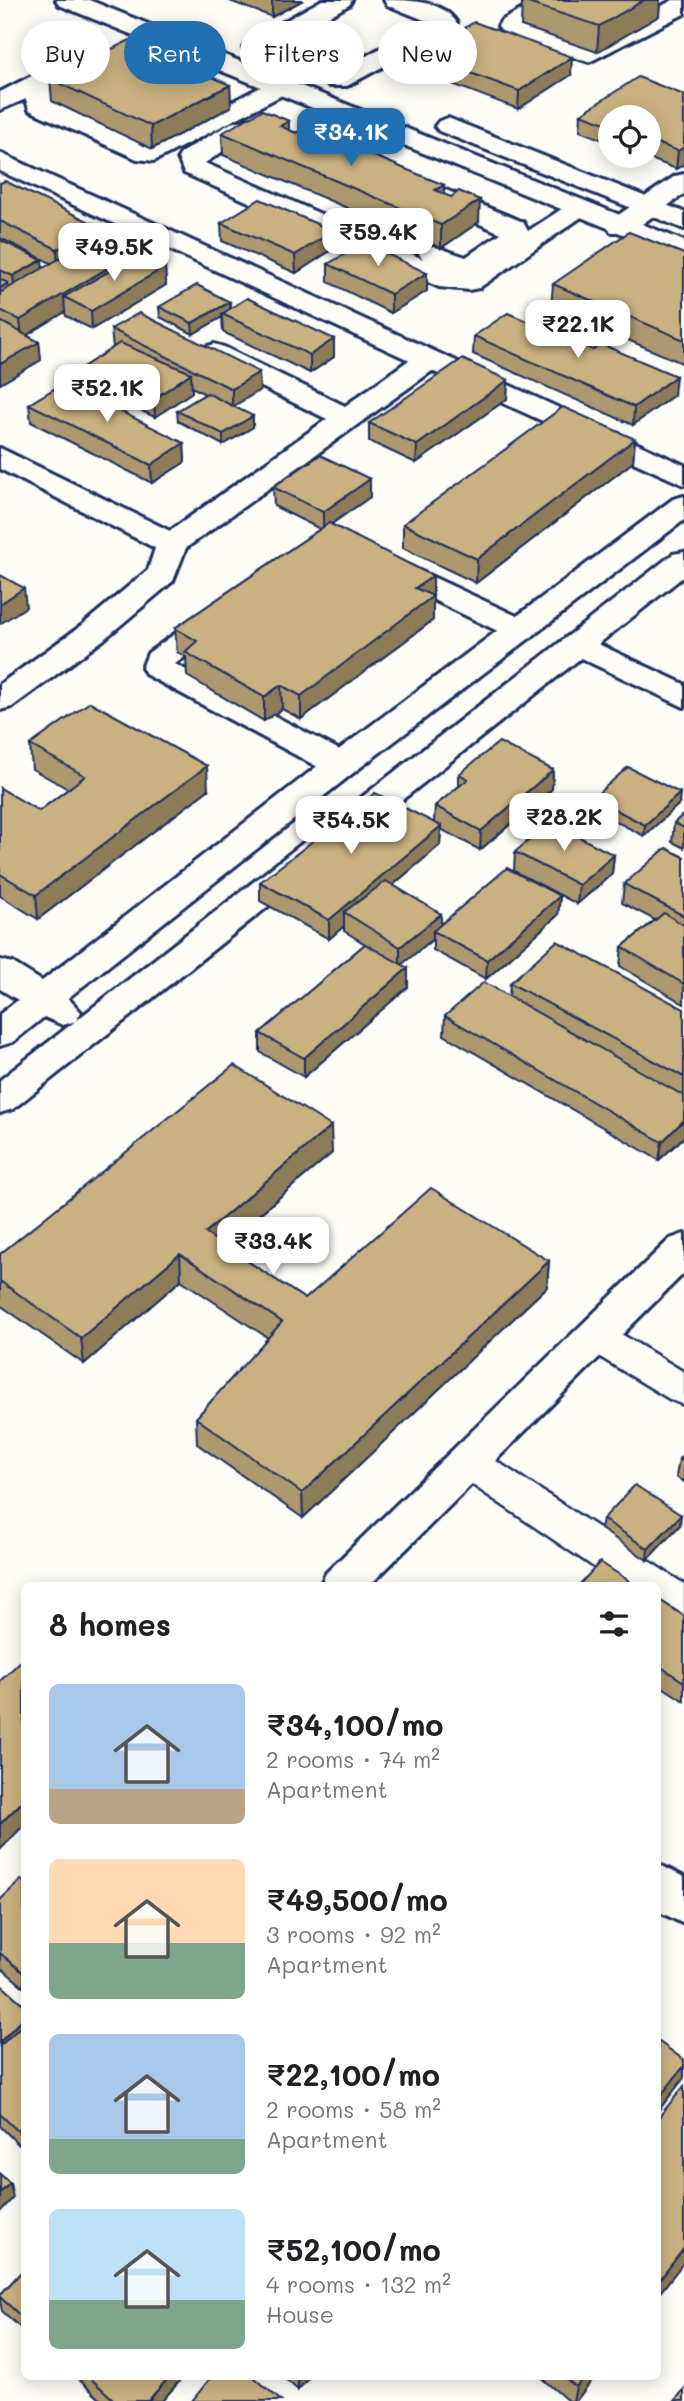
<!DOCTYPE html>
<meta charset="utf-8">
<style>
body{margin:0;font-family:Mali,sans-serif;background:#f6f6f6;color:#202124;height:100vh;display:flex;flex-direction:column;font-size:26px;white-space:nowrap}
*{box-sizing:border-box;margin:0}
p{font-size:23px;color:#757577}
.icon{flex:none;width:38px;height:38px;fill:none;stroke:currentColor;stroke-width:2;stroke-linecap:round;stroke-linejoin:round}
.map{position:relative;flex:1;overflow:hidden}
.sheet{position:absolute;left:21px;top:1582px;width:640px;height:798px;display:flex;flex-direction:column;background:#fff;border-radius:10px;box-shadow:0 4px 18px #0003}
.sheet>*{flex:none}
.banner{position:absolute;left:21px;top:21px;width:642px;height:63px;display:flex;gap:14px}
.controls{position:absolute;left:598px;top:105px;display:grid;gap:14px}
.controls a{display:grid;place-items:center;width:63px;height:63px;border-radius:50%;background:#fff;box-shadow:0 4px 18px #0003;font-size:35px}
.price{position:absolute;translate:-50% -60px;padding:0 16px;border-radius:14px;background:#fff;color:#222;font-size:23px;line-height:46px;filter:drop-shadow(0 2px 4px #0008)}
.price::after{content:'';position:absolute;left:50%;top:42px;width:21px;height:16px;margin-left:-10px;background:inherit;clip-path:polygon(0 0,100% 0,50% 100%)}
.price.selected{background:#1f6fb2;color:#fff}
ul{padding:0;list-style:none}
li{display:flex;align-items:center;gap:21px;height:175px;padding:0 28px}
li span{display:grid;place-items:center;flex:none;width:196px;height:140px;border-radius:10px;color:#555}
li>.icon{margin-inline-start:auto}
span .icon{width:84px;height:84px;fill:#fffc;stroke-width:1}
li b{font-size:30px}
h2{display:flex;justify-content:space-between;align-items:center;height:84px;padding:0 28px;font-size:30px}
.tag{padding:0 24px;border-radius:32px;background:#fff;box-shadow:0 4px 18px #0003;font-size:24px;line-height:63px}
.tag.selected{background:#1f6fb2;color:#fff}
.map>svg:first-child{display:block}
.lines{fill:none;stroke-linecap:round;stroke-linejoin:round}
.service-casing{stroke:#1b2f5e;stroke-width:5}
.minor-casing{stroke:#1b2f5e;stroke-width:6}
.tertiary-casing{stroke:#1b2f5e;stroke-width:6}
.service{fill:#fdfcf7;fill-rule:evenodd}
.minor{fill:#fdfcf7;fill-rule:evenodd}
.tertiary{fill:#fdfcf7;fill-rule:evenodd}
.wall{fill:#ae986f;stroke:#1b2f5e;stroke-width:2}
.shaded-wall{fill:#8d7c5a;stroke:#1b2f5e;stroke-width:2}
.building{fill:#cab181;stroke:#1b2f5e;stroke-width:2}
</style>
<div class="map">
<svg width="684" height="2401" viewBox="0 0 684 2401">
<rect width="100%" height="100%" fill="#fdfcf7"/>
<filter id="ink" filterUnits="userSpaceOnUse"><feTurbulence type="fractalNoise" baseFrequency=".0143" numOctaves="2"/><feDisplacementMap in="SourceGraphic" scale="14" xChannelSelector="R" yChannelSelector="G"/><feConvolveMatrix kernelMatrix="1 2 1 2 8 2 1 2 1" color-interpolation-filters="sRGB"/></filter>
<g filter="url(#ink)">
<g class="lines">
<defs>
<g id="service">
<path d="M595,1322l13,4 76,46v33l-13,-5 -89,-54 -5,-10 5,-10z"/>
<path d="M468,1447l13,4 203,133v37l-26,-12v-23h-36l-167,-113 -6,-11 6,-11z"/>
</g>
<g id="minor">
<path d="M322,0h30l-3,5 -85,48h-18l-3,-5 3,-5z"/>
<path d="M384,0c25,0 59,0 73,23l-3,5 -107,58h-18l-4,-5 4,-5 100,-54 -42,-17z"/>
<path d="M539,0h30l-3,5 -39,22 60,19 86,-46h11v14l-95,48 -85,-27 -6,-9 3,-5z"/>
<path d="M159,29l9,2 3,5 -3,5 -115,61 97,43 122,-64h18l4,5 -4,5 -136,70 -17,-2 -108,-49 -3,-11 -26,11v-18l47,-24h18l2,7z"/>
<path d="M261,116l18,5 4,5 -4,5 -30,3 -44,29 218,96 -4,-5 4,-6 10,-2 33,11 35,-24 -78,-33 -4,-6 4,-6h18l82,34 5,9 43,-28h18l4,6 -114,79 -10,2 -30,-3 -255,-114 -6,-15 4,-6 49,-29z"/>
<path d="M0,153l684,312v20l-252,-114 -246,177 -13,33 -70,59 -91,67 -12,3v-26l81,-58 67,-56 7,-22 -155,-79v-21l170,83 157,-112 -123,-60 -4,-6 4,-6 10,-3 10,3 121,59 64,-46 -409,-189z"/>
<path d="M684,174v20l-53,38h-20l-3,-6 3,-6 64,-44z"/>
<path d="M385,555l147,68 5,7 -5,7 -11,3 -11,-3 -136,-66 -4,-7 4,-7z"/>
<path d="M218,608l11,3 5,7 -5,7 -54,39 178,93 5,8 -5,8 -12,3 -12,-3 -182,-98 -5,-7 6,-15 59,-42z"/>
<path d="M579,635l105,49v23l-116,-55 -5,-7 5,-7z"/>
<path d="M684,1234v39l-315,313h-49l6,-13 344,-334z"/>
<path d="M658,1864l26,13v47l-26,-13z"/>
</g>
<g id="tertiary">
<path d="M56,0h33l595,241v18l-625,-254z"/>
<path d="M448,118l236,94v17l-245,-98 -4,-5 4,-5z"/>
<path d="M684,496v24l-331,253 -285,225 13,14 -5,9 -13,4 -19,-8 -31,25 -13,4v-32l18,-14 -18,-11v-29l13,3 29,18 287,-224 344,-258z"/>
<path d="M684,552v24l-671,533 -13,4v-33l673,-526z"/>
</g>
</defs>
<use href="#service" class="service-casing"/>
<use href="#minor" class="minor-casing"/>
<use href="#tertiary" class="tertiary-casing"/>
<use href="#service" class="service"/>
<use href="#minor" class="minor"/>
<use href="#tertiary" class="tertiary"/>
</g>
<g class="wall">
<path d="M227,0h76l-31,17z"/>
<path d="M523,0h137l-1,16 -62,36 -76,-26 1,-25z"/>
<path d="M457,33l114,42 -53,34 -97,-37 1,-17 30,-9 5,-4z"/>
<path d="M50,79l180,6 1,22 -79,42 -100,-48z"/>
<path d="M684,95v69l-8,5 -33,-13h6v-39h-38v26l-31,-12 1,-17z"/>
<path d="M289,130l155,55 -1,9 36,28 -38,26 -218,-93 -1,-22z"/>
<path d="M0,183l98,43 1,10 46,10 1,12 19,9 1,18 -74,44 -26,-13 -1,-4 -38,23 12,7 2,18 -41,24v-144l43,28 8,-5 -51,-25z"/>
<path d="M221,223l112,26 -37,24 -74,-32z"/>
<path d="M684,254v110l-133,-57 2,-23z"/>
<path d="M328,264l99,9v18l-36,22 -63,-31z"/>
<path d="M159,307l71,2 104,30v18l-24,16 -87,-41 -1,-15 -29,17 -33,-17z"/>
<path d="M111,329l149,61 -26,16 19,21 -30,18 -45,-24 -1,-10 28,-17 -13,-7v5l-37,25 -70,-31 -2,-19 30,-19z"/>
<path d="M474,336l200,59 -41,30 -160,-71z"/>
<path d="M508,380l-1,19 -91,64 -47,-22v-18z"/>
<path d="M29,404l155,39 1,19 -33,21 -121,-61z"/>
<path d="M635,439l-2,23 -157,121 -73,-35v-24z"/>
<path d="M370,479v18l-39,27 102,72v24l-132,99 -19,-10 -18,12 -77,-45 -1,-19 -9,-5 -2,-24 145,-99 -46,-23 -1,-19z"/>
<path d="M30,745l178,45 -170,129 -38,-23v-108l39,23 29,-22 -36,-20z"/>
<path d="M553,770l-1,19 -72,61 -39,-21 -1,16 -47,40 48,29v11l119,-29 -2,19 -72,64 -53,-29v-11l-32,25 7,23 -104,90 -44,-25v-19l105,-89 -21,-13v-5l-15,13 -69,-38v-19l174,-60 1,-16 24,-20v-12z"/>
<path d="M593,798l86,6 -35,32 -52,-27z"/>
<path d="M684,814v34l-12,-6 2,-19z"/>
<path d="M515,852l99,3 -2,19 -35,30 -63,-33z"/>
<path d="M684,857v147l-64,-38 2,-19 33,-27 -33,-17 2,-19z"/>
<path d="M510,983l174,26v128l-25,23 -215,-125 1,-19 64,-19z"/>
<path d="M332,1153l-109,92 82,54 244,-38 -2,26 -244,231 -106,-74 -1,-26 72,-80 -87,-58 -97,84 -84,-59v-51z"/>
<path d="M684,1453v29l-8,-5 3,-18z"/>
<path d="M603,1519l77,6 -33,35 -46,-31z"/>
<path d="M658,1599l26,17v85l-26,-17z"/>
<path d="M24,1882v105l-24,-20v-67z"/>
<path d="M0,1984l24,21v145l-24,-24z"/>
<path d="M24,2269v62l-22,-20 -2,-10v-6z"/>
<path d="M75,2376h109l-22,25h-60z"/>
<path d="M282,2376h28l-12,14z"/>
<path d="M539,2376h56l-19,25h-8z"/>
</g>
<g class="shaded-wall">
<path d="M272,0h31l-31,17z"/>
<path d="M644,0h16l-1,16 -62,36 2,-26z"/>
<path d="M572,57l-1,18 -53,34 1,-18z"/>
<path d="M230,85l1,22 -79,42 -1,-23z"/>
<path d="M289,121v22l-9,-17z"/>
<path d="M684,147v17l-8,5 2,-18z"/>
<path d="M444,185l-1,23 -8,-18z"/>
<path d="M480,200l-1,22 -38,26v-23z"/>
<path d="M98,226l1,18 -41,23 -1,-18z"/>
<path d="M333,231v18l-37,24 -1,-18z"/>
<path d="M145,246l1,18 -82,33 1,15 -43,26 -2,-18z"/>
<path d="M42,260l2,18 -29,16 -2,-18z"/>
<path d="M165,267l1,18 -74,44 -1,-18z"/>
<path d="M427,273v18l-36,22v-19z"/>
<path d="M8,283l2,19 -10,5v-19z"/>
<path d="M230,302v10l-8,2v3l-29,17 -1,-11z"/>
<path d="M334,339v18l-24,16v-18z"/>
<path d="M39,342l2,18 -41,24v-20z"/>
<path d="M259,372l1,18 -28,17v-18z"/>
<path d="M191,373l1,19 -37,25 -1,-18z"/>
<path d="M676,376l-2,19 -41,30 1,-18z"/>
<path d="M508,380l-1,19 -91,64 1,-18z"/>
<path d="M253,416v11l-30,18v-11z"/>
<path d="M635,439l-2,23 -157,121 1,-24z"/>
<path d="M184,443l1,19 -33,21 -1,-18z"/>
<path d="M370,479v18l-47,33v-18z"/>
<path d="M433,576v44l-132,99v-23l114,-108z"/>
<path d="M24,588l2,19 -26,17v-20z"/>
<path d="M281,685l1,24 -18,12v-24z"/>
<path d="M207,766l1,24 -170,129 -2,-24z"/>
<path d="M553,770l-1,19 -72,61 1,-19z"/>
<path d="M680,793l-1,11 -35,32 1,-11z"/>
<path d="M441,826l-1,19 -86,73 -10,-6v14l-15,13v-19z"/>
<path d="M614,855l-2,19 -35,30 2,-19z"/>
<path d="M560,896l-2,19 -72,64 1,-19z"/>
<path d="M441,914v20l-8,-3v8l-33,27v-19z"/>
<path d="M408,968v19l-104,90v-19z"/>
<path d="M684,1120v17l-25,23 3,-18z"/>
<path d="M331,1126l1,27 -126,106 -1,-26z"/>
<path d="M180,1254l1,26 -97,84 -3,-26z"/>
<path d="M549,1261l-2,26 -244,231 -1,-25z"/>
<path d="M681,1515l-1,10 -33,35 1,-11z"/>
<path d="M24,1800v25l-24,25v-26z"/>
<path d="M24,2017v11l-24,25v-11z"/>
<path d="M684,2066v12l-26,33v-12z"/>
<path d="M10,2183l3,15 -13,14v-19z"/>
<path d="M684,2248v14l-26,33v-13z"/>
<path d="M170,2376h14l-22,25h-14z"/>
<path d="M298,2376h12l-12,14z"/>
<path d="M584,2376h11l-19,25h-3l3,-14z"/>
</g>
<g class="building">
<path d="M523,0h121l-45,26 -77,-25z"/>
<path d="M474,22l98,35 -53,34 -97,-36 20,-13 10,4 15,-10 -10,-3z"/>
<path d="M130,40l100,45 -79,41 -101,-47z"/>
<path d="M638,77l46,18v52l-6,4 -29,-11v-23h-38v8l-30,-11z"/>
<path d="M262,110l27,11 -9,5 16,7 8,-6 140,58 -9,5 16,7 8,-6 21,9 -39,25 -219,-92z"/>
<path d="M5,181l93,45 -41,23 -57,-28v-38z"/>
<path d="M260,199l73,32 -38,24 -74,-32z"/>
<path d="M109,230l36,16 -125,74 -20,-10v-17z"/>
<path d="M629,232l55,22v86l-131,-56z"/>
<path d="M0,240l42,20 -29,16 -13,-6z"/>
<path d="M364,243l63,30 -36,21 -63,-30z"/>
<path d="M138,255l27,12 -74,44 -27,-14z"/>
<path d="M0,279l8,4 -8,5z"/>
<path d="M197,285l33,17 -38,21 -33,-16z"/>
<path d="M247,298l87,41 -24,16 -88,-41z"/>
<path d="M139,313l120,59 -27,17 -121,-60z"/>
<path d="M508,313l85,37 8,-6 75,32 -42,31 -160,-71z"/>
<path d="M0,321l39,21 -39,22z"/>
<path d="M120,343l71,30 -37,26 -71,-32z"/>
<path d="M462,359l46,21 -91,65 -48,-22z"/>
<path d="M64,383l120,60 -33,22 -122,-61z"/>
<path d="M207,393l46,23 -30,18 -46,-23z"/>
<path d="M563,407l72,32 -158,120 -74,-35z"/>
<path d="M320,455l50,24 -47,33 -50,-25z"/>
<path d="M329,523l104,53 -18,12 18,8 -132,100 -20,-11 -17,12 -79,-45 12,-11 -22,-13z"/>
<path d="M0,575l24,13 -24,16z"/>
<path d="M90,702l117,64 -171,129 -36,-21v-86l39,23 46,-35 -55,-31z"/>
<path d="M499,742l54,28 -72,61 -46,-25 33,-27 -9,-5z"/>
<path d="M628,767l52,26 -35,32 -52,-27z"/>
<path d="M375,793l66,33 -112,94 -69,-38z"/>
<path d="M684,814v14l-10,-5z"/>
<path d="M550,822l64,33 -35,30 -64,-33z"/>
<path d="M666,848l18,9v59l-60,-32z"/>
<path d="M507,868l53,28 -73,64 -54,-29z"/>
<path d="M386,881l55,33 -41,33 -56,-35z"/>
<path d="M664,913l20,12v59l-62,-37z"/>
<path d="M557,941l127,68v68l-174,-94z"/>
<path d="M365,944l43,24 -104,90 -44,-25z"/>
<path d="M484,982l200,114v24l-22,22 -217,-126z"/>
<path d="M234,1065l97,61 -126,107 100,66 126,-111 118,73 -247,232 -106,-75 86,-96 -102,-68 -99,84 -81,-57v-27z"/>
<path d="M684,1453v9l-5,-3z"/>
<path d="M635,1485l46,30 -33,34 -45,-30z"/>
<path d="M600,1562l37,24h-59z"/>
<path d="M658,1599l26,17v66l-26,-17z"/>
<path d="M23,1659l1,1v140l-24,24v-143z"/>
<path d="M21,1880l3,2v91l-24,-20v-53z"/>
<path d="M0,1984l24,21v12l-24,25z"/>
<path d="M24,2023v114l-24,-23v-68z"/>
<path d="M658,2041l26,19v6l-26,33z"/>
<path d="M684,2086v162l-26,34v-164z"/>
<path d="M0,2174l10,9 -10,10z"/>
<path d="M24,2269v50l-24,-22v-2z"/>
<path d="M88,2376h82l-22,25h-33z"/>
<path d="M212,2376h41l28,25h-89z"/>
<path d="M563,2376h21l-8,11z"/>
<path d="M684,2389v12h-9z"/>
</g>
</g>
</svg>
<div class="controls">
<a><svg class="icon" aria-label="locate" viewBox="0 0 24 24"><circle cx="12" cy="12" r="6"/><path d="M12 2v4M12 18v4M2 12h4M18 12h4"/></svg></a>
</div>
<b class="price selected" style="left:351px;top:168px">₹34.1K</b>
<b class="price" style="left:378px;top:268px">₹59.4K</b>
<b class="price" style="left:114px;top:283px">₹49.5K</b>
<b class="price" style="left:578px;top:360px">₹22.1K</b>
<b class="price" style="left:107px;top:424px">₹52.1K</b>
<b class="price" style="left:564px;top:853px">₹28.2K</b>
<b class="price" style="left:351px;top:856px">₹54.5K</b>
<b class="price" style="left:273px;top:1277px">₹33.4K</b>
<div class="banner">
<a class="tag">Buy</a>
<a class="tag selected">Rent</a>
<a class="tag">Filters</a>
<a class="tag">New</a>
</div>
<section class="sheet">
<h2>8 homes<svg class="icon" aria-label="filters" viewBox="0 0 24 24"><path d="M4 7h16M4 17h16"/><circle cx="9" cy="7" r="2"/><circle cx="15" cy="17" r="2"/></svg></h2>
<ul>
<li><span style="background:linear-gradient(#a9c7e8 75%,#b9a48a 0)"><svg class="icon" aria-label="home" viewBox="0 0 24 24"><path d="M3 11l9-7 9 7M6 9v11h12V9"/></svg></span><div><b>₹34,100/mo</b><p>2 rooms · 74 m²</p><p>Apartment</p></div></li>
<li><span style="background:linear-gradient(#ffd9b3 60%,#7fa58c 0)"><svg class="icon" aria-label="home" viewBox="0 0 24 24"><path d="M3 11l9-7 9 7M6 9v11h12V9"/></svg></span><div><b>₹49,500/mo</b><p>3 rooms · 92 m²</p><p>Apartment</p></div></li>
<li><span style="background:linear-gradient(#a9c7e8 75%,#7fa58c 0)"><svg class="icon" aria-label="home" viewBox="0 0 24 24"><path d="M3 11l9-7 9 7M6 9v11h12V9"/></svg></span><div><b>₹22,100/mo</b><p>2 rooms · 58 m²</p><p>Apartment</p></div></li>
<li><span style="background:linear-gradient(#bfe0f5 65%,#7fa58c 0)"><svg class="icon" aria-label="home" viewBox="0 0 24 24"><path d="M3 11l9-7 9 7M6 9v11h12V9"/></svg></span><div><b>₹52,100/mo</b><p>4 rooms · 132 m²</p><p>House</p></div></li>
</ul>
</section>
</div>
